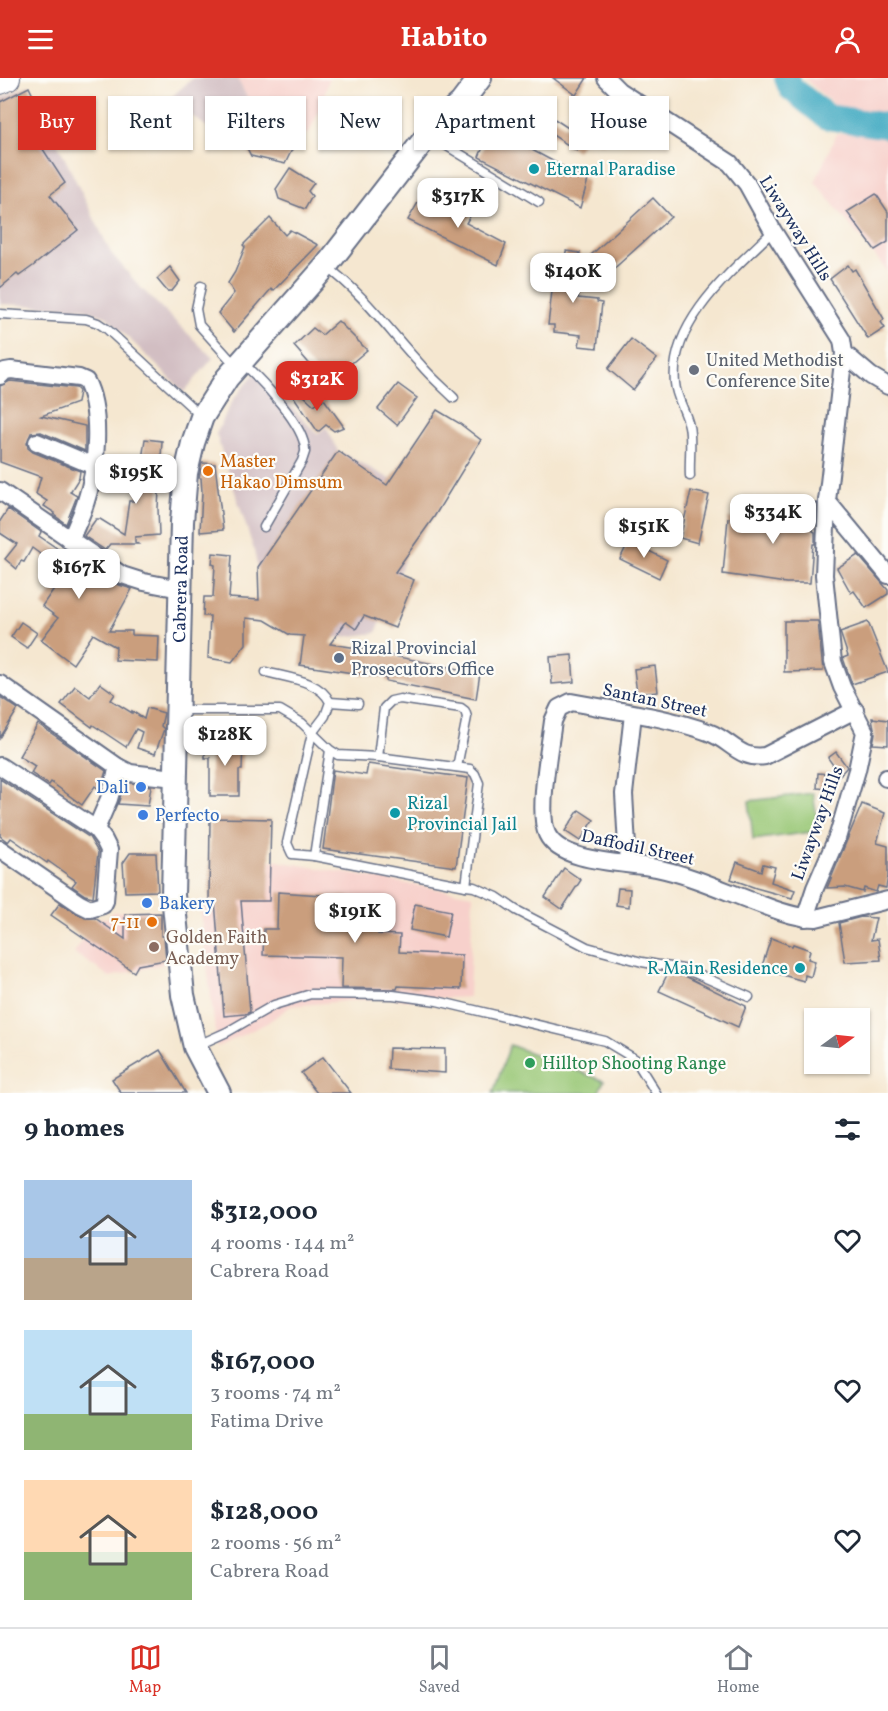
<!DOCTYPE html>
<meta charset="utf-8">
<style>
body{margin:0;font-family:Vollkorn,serif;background:#f6f6f7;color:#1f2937;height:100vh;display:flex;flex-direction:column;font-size:22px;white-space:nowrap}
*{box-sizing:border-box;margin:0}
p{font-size:20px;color:#747a83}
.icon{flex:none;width:33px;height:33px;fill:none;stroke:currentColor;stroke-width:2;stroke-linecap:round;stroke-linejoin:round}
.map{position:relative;height:1015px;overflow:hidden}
.panel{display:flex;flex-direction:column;background:#fff;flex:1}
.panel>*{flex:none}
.hud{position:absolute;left:18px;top:18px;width:852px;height:54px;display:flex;gap:12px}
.needle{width:39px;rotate:75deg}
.controls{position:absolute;left:804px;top:930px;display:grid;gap:12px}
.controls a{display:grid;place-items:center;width:66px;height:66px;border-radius:0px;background:#fff;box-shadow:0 2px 4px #0004;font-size:30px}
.price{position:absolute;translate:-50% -51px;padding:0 14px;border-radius:12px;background:#fff;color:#222;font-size:20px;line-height:39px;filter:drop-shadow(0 2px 3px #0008)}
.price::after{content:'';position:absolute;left:50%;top:36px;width:18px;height:14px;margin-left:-9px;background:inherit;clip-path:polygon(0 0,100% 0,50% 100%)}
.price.active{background:#d93025;color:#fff}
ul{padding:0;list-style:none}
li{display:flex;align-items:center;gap:18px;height:150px;padding:0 24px}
li span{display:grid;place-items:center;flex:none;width:168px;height:120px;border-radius:0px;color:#555}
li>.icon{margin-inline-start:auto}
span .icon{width:72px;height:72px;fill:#fffc;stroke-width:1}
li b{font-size:26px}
h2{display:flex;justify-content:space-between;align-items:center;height:72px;padding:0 24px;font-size:26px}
.pill{padding:0 21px;border-radius:0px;background:#fff;box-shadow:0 2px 4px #0004;font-size:21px;line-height:54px}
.pill.active{background:#d93025;color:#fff}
header{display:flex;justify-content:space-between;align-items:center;height:78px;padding:0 24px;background:#d93025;color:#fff;font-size:27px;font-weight:700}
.tabs{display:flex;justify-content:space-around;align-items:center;height:84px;border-top:2px solid #e0e1e3;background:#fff;font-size:16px;color:#747a83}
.tabs a{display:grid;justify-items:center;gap:3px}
.tabs .active{color:#d93025}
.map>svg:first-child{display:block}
.built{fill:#f7d0cb}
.industrial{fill:#d2bec2}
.green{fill:#99c776;stroke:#5a7b6a;stroke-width:1.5}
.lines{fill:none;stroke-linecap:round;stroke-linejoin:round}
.river{stroke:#43aac2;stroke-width:26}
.building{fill:#ca9e7d}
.service-casing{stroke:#676f86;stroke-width:11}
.minor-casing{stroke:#676f86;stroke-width:20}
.secondary-casing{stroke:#676f86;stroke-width:26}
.primary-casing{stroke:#676f86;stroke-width:28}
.service{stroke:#fff;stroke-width:8}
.minor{stroke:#fff;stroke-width:16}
.secondary{stroke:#fff;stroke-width:22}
.primary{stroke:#fff;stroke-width:26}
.culture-dot{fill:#0f9aa8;stroke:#fdfcf7;stroke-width:2}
.worship-dot{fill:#6b7280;stroke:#fdfcf7;stroke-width:2}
.food-dot{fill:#e8710a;stroke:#fdfcf7;stroke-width:2}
.service-dot{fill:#5c6f8a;stroke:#fdfcf7;stroke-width:2}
.shop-dot{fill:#3f7fe0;stroke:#fdfcf7;stroke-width:2}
.education-dot{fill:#8d6e63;stroke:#fdfcf7;stroke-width:2}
.leisure-dot{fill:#2e9e5b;stroke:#fdfcf7;stroke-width:2}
.labels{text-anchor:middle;stroke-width:4.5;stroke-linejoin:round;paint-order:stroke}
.culture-label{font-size:18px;fill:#0d838f;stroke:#fdfcf7;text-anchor:start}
.street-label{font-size:18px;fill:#1b2f5e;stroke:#fdfcf7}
.worship-label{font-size:18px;fill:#5b616d;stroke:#fdfcf7;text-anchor:start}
.food-label{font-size:18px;fill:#c56008;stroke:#fdfcf7;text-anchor:start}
.service-label{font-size:18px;fill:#4e5e75;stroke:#fdfcf7;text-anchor:start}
.shop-label{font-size:18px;fill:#366cbe;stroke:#fdfcf7;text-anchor:start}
.education-label{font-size:18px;fill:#785e54;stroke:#fdfcf7;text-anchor:start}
.leisure-label{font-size:18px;fill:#27864d;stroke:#fdfcf7;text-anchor:start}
</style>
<header><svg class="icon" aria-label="menu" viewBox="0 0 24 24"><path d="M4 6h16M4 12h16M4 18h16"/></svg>Habito<svg class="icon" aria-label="person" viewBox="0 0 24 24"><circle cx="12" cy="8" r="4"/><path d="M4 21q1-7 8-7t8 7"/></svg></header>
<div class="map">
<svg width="888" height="1015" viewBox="0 0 888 1015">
<rect width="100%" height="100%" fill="#fdfcf7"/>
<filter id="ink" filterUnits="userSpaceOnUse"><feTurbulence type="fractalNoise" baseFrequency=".0167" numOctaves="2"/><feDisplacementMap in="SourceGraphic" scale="12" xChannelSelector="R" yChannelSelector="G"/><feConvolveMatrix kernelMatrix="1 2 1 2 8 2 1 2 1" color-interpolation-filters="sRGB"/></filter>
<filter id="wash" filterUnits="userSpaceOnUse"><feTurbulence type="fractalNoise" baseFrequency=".008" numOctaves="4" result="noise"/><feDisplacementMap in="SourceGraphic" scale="24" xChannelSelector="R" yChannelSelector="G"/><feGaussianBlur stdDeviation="1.35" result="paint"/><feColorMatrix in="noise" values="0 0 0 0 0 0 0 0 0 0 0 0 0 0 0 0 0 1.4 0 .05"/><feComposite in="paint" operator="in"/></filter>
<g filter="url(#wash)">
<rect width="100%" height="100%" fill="#f5e7d0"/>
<g class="built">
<path d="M237,0h92l-7,26 -14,31 -56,-28z"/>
<path d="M804,0h84v35h-14l-40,-8z"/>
<path d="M837,55l51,1v138l-73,-90z"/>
<path d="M271,782l202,35 -4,102 -64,3 -16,-3 -98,9 -24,17 -50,24 -17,-140h32v-6h36z"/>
<path d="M155,833l1,25h4l3,28 -53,13 -36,-24 24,-35h10l5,-6z"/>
</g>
<g class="industrial">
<path d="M193,0h44l15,29 -23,36 -60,-44z"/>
<path d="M29,7l82,168 30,35 72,70 -29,34 -77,-75 -25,-9 -82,-4v-206z"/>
<path d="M257,292l60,64 9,-7 12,24 90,48 -52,134 -41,5 -45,-3 -31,-19 -1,-45 -4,-21 -38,-116 17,-34z"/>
</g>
<g class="green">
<path d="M813,715l6,38 -66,9 -4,-39z"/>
<path d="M510,967l94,36 -6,12h-105z"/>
</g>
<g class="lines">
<path class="river" d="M787,0l4,10 36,29 61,9"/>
</g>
<g id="blocks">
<g class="building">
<path d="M553,0h34l-11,17z"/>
<path d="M29,9l19,40 -13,10 30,46 -15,12 28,35 -45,36 -14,10 -2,-2 -17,14v-186z"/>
<path d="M602,25l10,3 6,8 -8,24h-3l-4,5 -15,-3z"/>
<path d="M553,40l32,21 -8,12 -32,-21z"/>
<path d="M254,50l22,11 8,-8 13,8 -12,25 -34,-8 -8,-16z"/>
<path d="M491,50l97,52 -8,28 -101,-51z"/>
<path d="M290,90l24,15 -6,8 4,5 -7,13 -26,-10 -3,-10z"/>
<path d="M876,116l12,18v30l-13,8 -28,-38z"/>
<path d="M450,120l23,13 -7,12 40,21 -8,21 -90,-45 12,-21 23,13z"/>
<path d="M653,120l18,19 -63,57 -17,-19z"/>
<path d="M270,140l15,17 5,-5 28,15 -45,46 -2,-2 -37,43 -16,-19 16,-20 -6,-10 7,-11 10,-25 -2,-2z"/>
<path d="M566,173l14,2 -4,33 4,1 -2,11 19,2v2l5,1 -5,45 -18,-2 2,-11 -27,-3v-7h-6l8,-68 9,2z"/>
<path d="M848,187l4,6 3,-2 29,50 -3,3 4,6 -17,11 -38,-60z"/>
<path d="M170,189l10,14 -8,10h-5l-10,-12z"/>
<path d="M338,243l29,29 -40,34 -33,-38 19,-18 9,7z"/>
<path d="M631,261l26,20 -24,31 -25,-21z"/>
<path d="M10,303l66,7 3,3 -2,12 -36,13 44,10v25l-44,-19 -10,1 -4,10 1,5 5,4 47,19 -1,7 -9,14 7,4 -11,28 -12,-9 1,-2 -11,-7 3,-5 -11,-7 5,-17 -41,-15v-76z"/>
<path d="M291,306l23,21 10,-6 20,28 -10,4 -8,-6 -8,7 -31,-45z"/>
<path d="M398,306l19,14 -20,27 -19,-16z"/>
<path d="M437,332l22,13 22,17 -47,77 -39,55 19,8 -19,48 -31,-12 -8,13 -10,-7 -16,22 48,7v2l102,20 -4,26 -90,-18v-3l-86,-13 4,-29 -14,-1 -25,-15 -19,-2v26l-14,18 -24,-4 2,-42h-7l1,-19h9l2,-32 -3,-1 1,-11 19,2 -3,43 30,2 -1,-33 80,-116 49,34z"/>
<path d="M145,361l17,2 -4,67 1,27 -24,2v5l3,2h-28l-5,6 -21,-14 12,-17h4l24,15 5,-33h7z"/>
<path d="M202,385l13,1 8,66 -23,2 2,-40 -1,-14h-2z"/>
<path d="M691,413l18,4 -11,48 -18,-5z"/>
<path d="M780,421l36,4 -3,28 2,1v12h-2l-3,39h-24l-63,-9 5,-56 49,5z"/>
<path d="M8,431l33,23 -2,4 25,17 -5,15 12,-16 45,32 16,5 -23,42h23v4l27,1 -1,26 -43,-2 1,-13 -23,-13 -20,30 -32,-24 17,-22 -16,-12 22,-32 -5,-6 -27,-20 -8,14 -3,-1 -4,8 -12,-10 12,-15 -17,-11v-12z"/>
<path d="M629,463l38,19 -8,18 -39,-19z"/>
<path d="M858,477l30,35v4l-22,14 -12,-17 -3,2 -14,-25z"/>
<path d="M784,543h34l5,50 -39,1z"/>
<path d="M21,544l16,11 -10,15 -16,-11z"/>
<path d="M868,544l20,50 -36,12 -9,-26 5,-2 -8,-24z"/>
<path d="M572,577l2,27 -22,2 -2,-27z"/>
<path d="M655,588l3,26 -21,2 -3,-25z"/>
<path d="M100,605l15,11 -4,6 21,13v-2l12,8 3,-11 17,5 -3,13 3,3 -9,25 -18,-6 5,-16 -6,-3 -10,18 -33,-22 -1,2 -31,-23 14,-18 15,11z"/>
<path d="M0,619l18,12 -18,29z"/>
<path d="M872,640l16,2v25l-15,-1 2,-11z"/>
<path d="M38,646l68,47 -6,19 -5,-4 -13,19 -31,-23 -2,3 -18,-12 4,-7 -16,-10z"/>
<path d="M211,662l32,1 -1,29h-3v26h-29v-38h-5v-14h6z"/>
<path d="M836,674l11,15 -7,8 -12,-17z"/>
<path d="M368,686l100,14 -12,89 -133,-18 10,-79 33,5z"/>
<path d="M818,695l21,2 -10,7 -1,7 -11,-1z"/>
<path d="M0,701l89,58 9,15 -5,45 -8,-2 -13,-9 4,-5 -28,-20 -1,2 -36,-25 -3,4 -8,-6z"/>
<path d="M125,704l26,4 -3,20 -30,-2z"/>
<path d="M862,726l23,9 -8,30 11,3v31l-2,11 -8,-2 -2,6 -12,-4 -1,4 -18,-5 -18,1z"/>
<path d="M579,732l15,10 -14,21 -15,-10z"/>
<path d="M210,740l61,1 -2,82h-28l9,111 -5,2 -21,2 -9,-115h-6z"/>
<path d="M130,775h26l2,38 -33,1 -2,-29z"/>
<path d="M737,784l24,9 2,-7 12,3 -4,15 24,8 -3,8 -36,-10 -25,-9z"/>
<path d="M564,790l17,12 -19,29 -17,-12z"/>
<path d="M618,810l12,1 -1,18 -13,-2z"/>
<path d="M278,814l102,7 -2,35 22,1 -1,17 63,3 -1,34 -63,-3 -1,3 -56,-1 1,-31 -79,-2 1,-26h13z"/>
<path d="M60,825l25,15h10l30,21v-25l36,-1v23h3l2,24 -28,5 -4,7 -83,-57z"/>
<path d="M415,826l36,7 -5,26 -36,-7z"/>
<path d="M861,839l15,1 -5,22 7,-1 3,21 -36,2 -6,-39z"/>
<path d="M771,860l21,8 1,-2 17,6 -2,9 7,2 -4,16 -6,-2 -1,6 -43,-12z"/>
<path d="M668,895l17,3 61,30 -8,21 -79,-36z"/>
<path d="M389,970l56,1v24l-57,-4z"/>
<path d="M160,972l26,43h-65l-9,-14z"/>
<path d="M323,979l28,36h-34l-16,-20z"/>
</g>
</g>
</g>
<g filter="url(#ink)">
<use href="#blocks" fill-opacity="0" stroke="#676f86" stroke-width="1.5"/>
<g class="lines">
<defs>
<g id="service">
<path d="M429,57l110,67"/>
<path d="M327,189c37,27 63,65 94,98 10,12 22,22 33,33"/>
<path d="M201,208l-5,23 3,16 37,41"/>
<path d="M0,236l86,5 12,4 9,6 93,86"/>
<path d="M243,285c17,16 64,64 62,89 -1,3 -2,6 -3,9l-38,66"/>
<path d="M690,398c-1,-15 2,-35 -1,-50 -3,-15 -13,-28 -14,-43 -6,-61 58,-113 98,-152"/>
<path d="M266,594c21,6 53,8 64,30l-5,14 -13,17 -25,110 5,11 22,2"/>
<path d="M330,624l28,2"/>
<path d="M180,632h100l22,13 28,27 8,5 40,2 92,12 5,5 4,9 -13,103 -152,-30 16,-106"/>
<path d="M378,679l6,-49 7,-7 9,-2 61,9 4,3 2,6 -10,50"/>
<path d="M466,808l8,1 23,10 19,13 71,37 55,15 46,8 61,27"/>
<path d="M196,968l31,-14 47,-27 37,-11 82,1 44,6 168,40 30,18 21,34"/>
</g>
<g id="minor">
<path d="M606,0l13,13 111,72 17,21 26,47 69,109 2,13 -17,148 -3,74 9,87 9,25 23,45 -8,38 -19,65 -23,53 -10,30"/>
<path d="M844,275l27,23 17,10"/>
<path d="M0,298l5,-5 6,-1 68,8 7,3c16,30 11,88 0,120 -4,14 -11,27 -16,40"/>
<path d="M37,364l57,24"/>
<path d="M0,413l122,84 22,7 36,7"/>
<path d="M827,423l61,74"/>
<path d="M0,606l118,83 12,6 45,5"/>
<path d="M855,632l-90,46c-26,4 -34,-16 -57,-24 -44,-16 -91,-21 -137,-30l-12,6 -6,13c-3,25 -16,91 -6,113 14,30 81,28 109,34 39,8 75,26 112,39 16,6 31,11 48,11l72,-18"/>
<path d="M0,688l96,63"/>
<path d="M886,700h2"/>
<path d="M0,771l80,55 10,5 13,-4 2,-4 4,-51 -5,-10 -8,-11 13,-30 9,-32"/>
<path d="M628,786l-4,-70 9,-80"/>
</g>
<g id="secondary">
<path id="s1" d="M219,1015l-24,-46 -12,-52 -10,-100 9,-373 4,-49 7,-30 9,-26 25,-39 99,-112 108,-139 27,-24 19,-25"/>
</g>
<path id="primary" d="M0,3l7,-3"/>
</defs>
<use href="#service" class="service-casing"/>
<use href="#minor" class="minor-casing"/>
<use href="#secondary" class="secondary-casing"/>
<use href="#primary" class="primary-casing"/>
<use href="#service" class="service"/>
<use href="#minor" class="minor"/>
<use href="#secondary" class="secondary"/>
<use href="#primary" class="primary"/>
</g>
</g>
<g class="culture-dot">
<circle cx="534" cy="91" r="6"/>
<circle cx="395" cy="735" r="6"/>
<circle cx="800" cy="890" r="6"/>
</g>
<circle class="worship-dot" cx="694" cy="292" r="6"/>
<g class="food-dot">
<circle cx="208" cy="393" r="6"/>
<circle cx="152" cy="844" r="6"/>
</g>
<circle class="service-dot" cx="339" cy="580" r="6"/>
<g class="shop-dot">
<circle cx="141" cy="709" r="6"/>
<circle cx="143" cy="737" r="6"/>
<circle cx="147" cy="825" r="6"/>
</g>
<circle class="education-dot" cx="154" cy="869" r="6"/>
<circle class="leisure-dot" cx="530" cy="985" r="6"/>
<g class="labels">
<g class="culture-label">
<text x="546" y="97">Eternal Paradise</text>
<text x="407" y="731">Rizal<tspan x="407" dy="21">Provincial Jail</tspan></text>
<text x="788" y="896" text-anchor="end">R Main Residence</text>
</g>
<g class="street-label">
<text transform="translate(796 150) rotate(58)" y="6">Liwayway Hills</text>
<text dy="6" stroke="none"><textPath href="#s1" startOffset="512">Cabrera Road</textPath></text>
<text transform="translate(655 622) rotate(12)" y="6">Santan Street</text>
<text transform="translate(817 745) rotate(-70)" y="6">Liwayway Hills</text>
<text transform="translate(638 769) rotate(12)" y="6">Daffodil Street</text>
</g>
<g class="worship-label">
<text x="706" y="288">United Methodist<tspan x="706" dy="21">Conference Site</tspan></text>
</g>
<g class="food-label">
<text x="220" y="389">Master<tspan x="220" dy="21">Hakao Dimsum</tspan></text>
<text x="140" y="850" text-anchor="end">7-11</text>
</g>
<g class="service-label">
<text x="351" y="576">Rizal Provincial<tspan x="351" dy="21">Prosecutors Office</tspan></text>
</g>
<g class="shop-label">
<text x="129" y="715" text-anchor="end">Dali</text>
<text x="155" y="743">Perfecto</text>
<text x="159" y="831">Bakery</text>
</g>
<g class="education-label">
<text x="166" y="865">Golden Faith<tspan x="166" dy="21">Academy</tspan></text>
</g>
<g class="leisure-label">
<text x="542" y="991">Hilltop Shooting Range</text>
</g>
</g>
</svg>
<div class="controls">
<a><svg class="needle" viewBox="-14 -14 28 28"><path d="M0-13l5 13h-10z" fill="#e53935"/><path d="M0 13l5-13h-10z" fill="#747a83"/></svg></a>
</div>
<b class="price" style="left:458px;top:151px">$317K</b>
<b class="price" style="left:573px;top:226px">$140K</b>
<b class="price active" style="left:317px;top:334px">$312K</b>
<b class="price" style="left:136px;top:427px">$195K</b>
<b class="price" style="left:773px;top:467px">$334K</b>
<b class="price" style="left:644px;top:481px">$151K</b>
<b class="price" style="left:79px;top:522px">$167K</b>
<b class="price" style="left:225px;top:689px">$128K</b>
<b class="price" style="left:355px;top:866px">$191K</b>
<div class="hud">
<a class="pill active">Buy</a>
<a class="pill">Rent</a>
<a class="pill">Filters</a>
<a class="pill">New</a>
<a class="pill">Apartment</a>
<a class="pill">House</a>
</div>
</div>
<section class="panel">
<h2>9 homes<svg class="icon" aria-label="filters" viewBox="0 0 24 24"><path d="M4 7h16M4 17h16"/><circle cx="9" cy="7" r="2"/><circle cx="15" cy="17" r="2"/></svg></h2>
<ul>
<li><span style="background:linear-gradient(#a9c7e8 65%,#b9a48a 0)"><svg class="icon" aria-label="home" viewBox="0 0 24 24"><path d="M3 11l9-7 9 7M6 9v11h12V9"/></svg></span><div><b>$312,000</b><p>4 rooms · 144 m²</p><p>Cabrera Road</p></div><svg class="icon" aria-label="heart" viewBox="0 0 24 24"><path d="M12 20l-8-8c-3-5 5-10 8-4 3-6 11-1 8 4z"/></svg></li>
<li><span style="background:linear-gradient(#bfe0f5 70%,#8fb573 0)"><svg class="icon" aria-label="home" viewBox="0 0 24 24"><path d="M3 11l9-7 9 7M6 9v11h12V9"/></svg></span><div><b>$167,000</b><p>3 rooms · 74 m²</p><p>Fatima Drive</p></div><svg class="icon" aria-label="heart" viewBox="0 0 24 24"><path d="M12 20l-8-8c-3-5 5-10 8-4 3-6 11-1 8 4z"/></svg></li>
<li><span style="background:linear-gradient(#ffd9b3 60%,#8fb573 0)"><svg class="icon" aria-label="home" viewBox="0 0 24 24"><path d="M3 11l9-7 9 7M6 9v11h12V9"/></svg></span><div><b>$128,000</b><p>2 rooms · 56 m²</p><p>Cabrera Road</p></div><svg class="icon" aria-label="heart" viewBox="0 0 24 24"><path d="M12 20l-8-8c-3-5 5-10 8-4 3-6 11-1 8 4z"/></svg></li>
</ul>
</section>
<nav class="tabs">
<a class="active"><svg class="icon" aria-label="map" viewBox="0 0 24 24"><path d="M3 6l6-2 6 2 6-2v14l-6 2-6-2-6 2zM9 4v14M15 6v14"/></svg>Map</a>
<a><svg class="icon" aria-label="saved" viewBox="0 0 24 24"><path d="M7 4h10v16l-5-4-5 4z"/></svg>Saved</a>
<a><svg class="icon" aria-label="home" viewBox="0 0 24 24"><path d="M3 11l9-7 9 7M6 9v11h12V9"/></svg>Home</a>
</nav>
